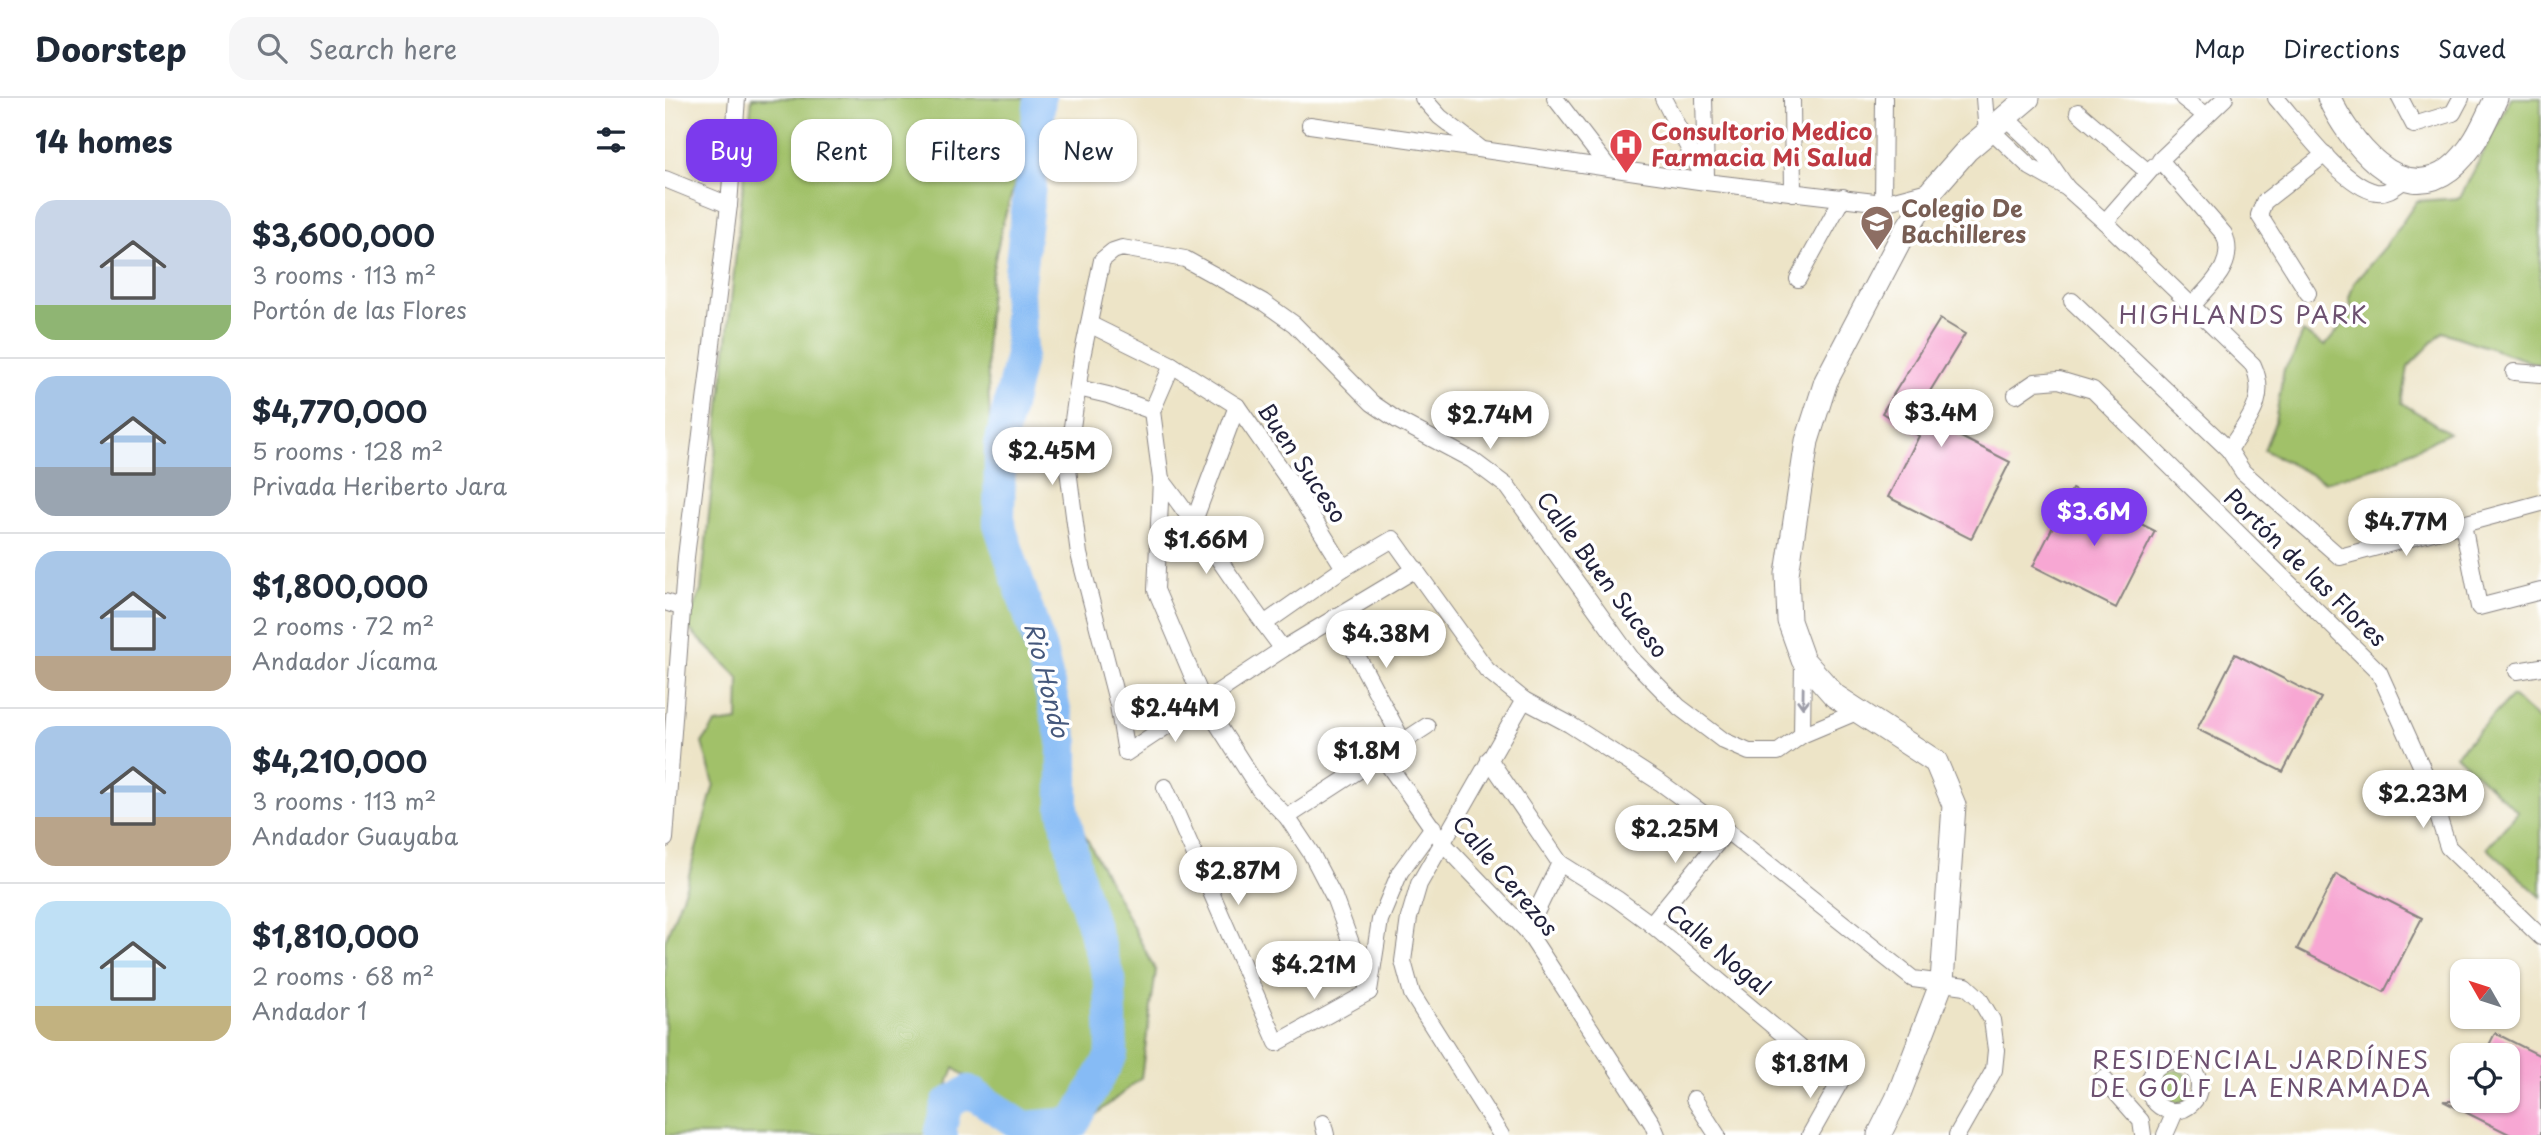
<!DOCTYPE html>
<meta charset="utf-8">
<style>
body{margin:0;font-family:"Playpen Sans",sans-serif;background:#f6f6f7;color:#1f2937;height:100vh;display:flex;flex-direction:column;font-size:26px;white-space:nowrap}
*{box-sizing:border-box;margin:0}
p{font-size:23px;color:#747a83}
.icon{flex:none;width:38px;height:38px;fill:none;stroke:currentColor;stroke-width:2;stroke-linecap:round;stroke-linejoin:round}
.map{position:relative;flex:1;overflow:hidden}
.sheet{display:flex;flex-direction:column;background:#fff;width:665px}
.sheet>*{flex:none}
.hud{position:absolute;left:21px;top:21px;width:665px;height:63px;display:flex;gap:14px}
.needle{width:46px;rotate:309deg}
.fabs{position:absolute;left:1785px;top:861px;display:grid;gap:14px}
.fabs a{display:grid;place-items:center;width:70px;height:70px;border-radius:14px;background:#fff;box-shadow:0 2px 5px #0004;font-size:35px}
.price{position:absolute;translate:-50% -60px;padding:0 16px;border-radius:24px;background:#fff;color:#222;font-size:23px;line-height:46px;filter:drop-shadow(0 2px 4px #0008)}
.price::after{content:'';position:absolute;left:50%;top:42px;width:21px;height:16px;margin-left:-10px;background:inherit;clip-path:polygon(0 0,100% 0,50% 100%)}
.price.active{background:#7c3aed;color:#fff}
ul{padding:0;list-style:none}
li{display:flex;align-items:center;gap:21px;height:175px;padding:0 35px}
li+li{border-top:2px solid #e0e1e3}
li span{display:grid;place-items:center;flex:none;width:196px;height:140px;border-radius:21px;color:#555}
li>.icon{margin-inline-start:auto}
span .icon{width:84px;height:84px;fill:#fffc;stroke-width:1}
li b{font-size:30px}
h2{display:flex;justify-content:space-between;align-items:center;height:84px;padding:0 35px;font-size:30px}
.tag{padding:0 24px;border-radius:21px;background:#fff;box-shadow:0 2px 5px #0004;font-size:24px;line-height:63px}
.tag.active{background:#7c3aed;color:#fff}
header{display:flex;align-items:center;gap:42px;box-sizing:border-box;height:98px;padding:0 35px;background:#fff;border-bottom:2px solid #e0e1e3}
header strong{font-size:33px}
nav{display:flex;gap:38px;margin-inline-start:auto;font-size:24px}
.search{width:490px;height:63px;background:#f6f6f7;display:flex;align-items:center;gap:18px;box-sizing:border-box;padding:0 24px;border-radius:21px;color:#747a83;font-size:26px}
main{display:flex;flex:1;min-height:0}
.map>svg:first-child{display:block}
.green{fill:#a1c169;stroke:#627252;stroke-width:2}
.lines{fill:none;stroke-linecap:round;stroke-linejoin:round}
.river{stroke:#86bbf5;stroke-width:32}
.building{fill:#f7a7d3}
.minor-casing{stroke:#888381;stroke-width:18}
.secondary-casing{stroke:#888381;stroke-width:25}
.minor{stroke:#fff;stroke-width:16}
.secondary{stroke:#fff;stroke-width:23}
.oneway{stroke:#9c9ca7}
.labels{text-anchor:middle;stroke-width:7;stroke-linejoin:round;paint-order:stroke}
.health-label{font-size:23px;font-weight:bold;fill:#be3a42;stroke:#fff;text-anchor:start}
.education-label{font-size:23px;font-weight:bold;fill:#785e54;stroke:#fff;text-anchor:start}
.street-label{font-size:23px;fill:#22223b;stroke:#fff}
.neighbourhood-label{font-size:24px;letter-spacing:2px;fill:#6d5170;stroke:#fff}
.water-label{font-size:24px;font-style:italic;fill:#45587c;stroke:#fff}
</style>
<header>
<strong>Doorstep</strong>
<div class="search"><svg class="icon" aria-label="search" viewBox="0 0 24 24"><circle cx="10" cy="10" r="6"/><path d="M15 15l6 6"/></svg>Search here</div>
<nav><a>Map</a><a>Directions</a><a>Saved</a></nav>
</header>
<main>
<section class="sheet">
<h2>14 homes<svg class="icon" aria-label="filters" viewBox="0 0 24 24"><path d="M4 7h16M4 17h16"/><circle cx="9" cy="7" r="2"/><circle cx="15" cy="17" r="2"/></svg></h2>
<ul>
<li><span style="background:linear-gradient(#c9d6e8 75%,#8fb573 0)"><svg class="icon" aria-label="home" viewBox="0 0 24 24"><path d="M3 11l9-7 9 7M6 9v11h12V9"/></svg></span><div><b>$3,600,000</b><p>3 rooms · 113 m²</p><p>Portón de las Flores</p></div></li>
<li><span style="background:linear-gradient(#a9c7e8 65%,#9aa5b1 0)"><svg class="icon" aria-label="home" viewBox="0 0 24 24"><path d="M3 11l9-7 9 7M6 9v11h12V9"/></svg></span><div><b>$4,770,000</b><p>5 rooms · 128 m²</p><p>Privada Heriberto Jara</p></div></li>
<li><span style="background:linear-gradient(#a9c7e8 75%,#b9a48a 0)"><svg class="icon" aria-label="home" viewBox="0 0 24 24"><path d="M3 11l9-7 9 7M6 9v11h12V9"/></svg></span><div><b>$1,800,000</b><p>2 rooms · 72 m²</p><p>Andador Jícama</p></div></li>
<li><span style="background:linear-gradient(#a9c7e8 65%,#b9a48a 0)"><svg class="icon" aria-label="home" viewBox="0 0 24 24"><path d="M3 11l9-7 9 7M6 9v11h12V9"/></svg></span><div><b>$4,210,000</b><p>3 rooms · 113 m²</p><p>Andador Guayaba</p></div></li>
<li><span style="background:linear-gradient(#bfe0f5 75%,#c2b280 0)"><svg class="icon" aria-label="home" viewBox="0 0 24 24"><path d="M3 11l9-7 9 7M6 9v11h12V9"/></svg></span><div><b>$1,810,000</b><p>2 rooms · 68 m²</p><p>Andador 1</p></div></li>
</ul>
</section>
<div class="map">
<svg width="1876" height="1037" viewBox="0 0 1876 1037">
<rect width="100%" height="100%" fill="#fff"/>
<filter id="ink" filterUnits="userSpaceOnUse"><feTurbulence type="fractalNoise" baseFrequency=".0143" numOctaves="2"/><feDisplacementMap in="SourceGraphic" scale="14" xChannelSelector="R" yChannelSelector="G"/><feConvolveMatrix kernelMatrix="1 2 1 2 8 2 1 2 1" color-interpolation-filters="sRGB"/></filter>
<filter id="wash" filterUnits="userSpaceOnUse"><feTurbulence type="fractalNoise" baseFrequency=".00686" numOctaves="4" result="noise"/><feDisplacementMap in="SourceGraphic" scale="28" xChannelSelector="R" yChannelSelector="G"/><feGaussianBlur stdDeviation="1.57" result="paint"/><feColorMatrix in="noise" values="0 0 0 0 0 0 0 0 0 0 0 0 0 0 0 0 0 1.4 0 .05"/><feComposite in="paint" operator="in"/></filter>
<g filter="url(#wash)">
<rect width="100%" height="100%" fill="#ede4c7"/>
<g class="green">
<path d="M87,0h276l-2,50 -23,74 -12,55 -5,61 10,211 18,45 62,224 80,153 -15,107 -48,39h-67l-72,-49 -24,62 2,5h-267v-194l21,-55 28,-102 -12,-41 13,-19 23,-3 1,-43 -54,-53 16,-34z"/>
<path d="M1846,0h30l-1,267 -97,-33 -35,35 -6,36 47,30 -66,32 -58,17 -61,-32 11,-28 9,-53 9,-12 10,-25 22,14 28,-34 -4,-14 5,-15 32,-37 31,-45 43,-3z"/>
<path d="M1847,598l29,25v176l-54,-49 31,-36 -62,-57z"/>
<circle cx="1509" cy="989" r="17"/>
</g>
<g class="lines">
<path class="river" d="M277,1037l-2,-4 7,-27 22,-13 54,36 51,-4 38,-69 -2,-72 -31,-101 -16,-73v-65l-23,-96 -41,-123 1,-79 21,-91 -3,-64 22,-192"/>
</g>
<g id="blocks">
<g class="building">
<path d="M1275,221l25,15 -49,80 94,48 -39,77 -83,-42 31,-61 -37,-23z"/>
<path d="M1407,391l83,42 -39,77 -83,-42z"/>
<path d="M1570,556l86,44 -38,74 -86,-43z"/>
<path d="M1671,776l86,44 -38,74 -87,-43z"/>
<path d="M1830,935l46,23v79h-30l-68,-34h65v-46h-24z"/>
</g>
</g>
</g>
<g filter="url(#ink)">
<use href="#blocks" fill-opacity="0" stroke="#888381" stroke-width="2"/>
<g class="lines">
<defs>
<g id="minor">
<path d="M758,0l17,19 40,31"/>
<path d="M890,0l53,69"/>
<path d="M998,0l43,84"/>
<path d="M1039,0l2,78"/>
<path d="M1127,0l1,95"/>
<path d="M1319,0l3,35"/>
<path d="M1518,0l23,18"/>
<path d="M1611,0c22,25 67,88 100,94 12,2 21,-7 30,-13"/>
<path d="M1735,0l14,27 39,-12 8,-15"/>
<path d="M1413,14l70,60"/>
<path d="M1341,20l37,35 24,35"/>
<path d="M645,27l396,57 177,21 49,-13"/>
<path d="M1327,33l38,36 37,21 38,34 148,143c16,35 -6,56 -24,85l14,22 97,85 201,-54"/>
<path d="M0,81l64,26"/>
<path d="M1218,105l1,-105"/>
<path d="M1440,124l49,-56"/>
<path d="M1133,181l45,-82"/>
<path d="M1643,195l-49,-78 5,-13 61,-48"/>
<path d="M1407,203l157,149"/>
<path d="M1528,207c18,-21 44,-41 31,-71l-64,-74 65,-62"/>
<path d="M424,226l83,41 65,41 56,80 51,82"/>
<path d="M507,267l-20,46 9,68 -5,111 48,113 55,86 28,28 24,36 23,44 35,95"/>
<path d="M1849,274l27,2"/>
<path d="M413,290l30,7 44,16"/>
<path d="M1351,297l19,-13 24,-2 34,10 286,282 45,100 24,75 93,90"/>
<path d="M496,381c43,55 79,115 122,170"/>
<path d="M529,423l43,-115"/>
<path d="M1798,426l16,83 62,-16"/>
<path d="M751,471l-133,80 -157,104 -8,-48 -39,-151 -12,-92 15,-105 20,-97 11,-9 9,-3 63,11 78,43 31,22 78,79 25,17 75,40 36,27 123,171 48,49 45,34 25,11h29l24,-17 57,-24"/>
<path d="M0,504l18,6"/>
<path d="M671,518l67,126"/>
<path d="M599,526l80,-56 49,-29 94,131 37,30 45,24 92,59 66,48 186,148 53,7 13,12 13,22 4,30 -2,20 -37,65"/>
<path d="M1852,573l24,-4"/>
<path d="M1137,637l1,-75"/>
<path d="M717,658l61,87 84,88 125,192 5,12"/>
<path d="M824,661l71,104 57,36 34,25 189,158 -30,53"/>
<path d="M500,689l112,256 92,-51"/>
<path d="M622,719l140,-91"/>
<path d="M0,741l21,-282 43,-352 8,-107"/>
<path d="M986,826l76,-93"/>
<path d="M862,833l33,-68"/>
<path d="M704,893l11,-71 20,-48 33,-45"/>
<circle cx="1509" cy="988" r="25"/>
<path d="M1438,980l38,43 2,14"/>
<path d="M1029,1001l23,36"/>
<path d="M658,1025l3,12"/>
<path d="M836,1037l-89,-141 -9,-33 6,-43 10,-34 105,-184"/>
<path d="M1500,1037l10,-23"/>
</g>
<g id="secondary">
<path d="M1664,0c19,41 70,110 121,71 23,-18 34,-45 46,-71"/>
<path d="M1214,1037l18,-36 45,-117 12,-177 -18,-43 -101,-66 -32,-36 -14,-39 -2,-47 20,-133 19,-60 76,-145 30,-46 35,-40 61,-52"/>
</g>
</defs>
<use href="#minor" class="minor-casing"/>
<use href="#secondary" class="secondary-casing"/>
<use href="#minor" class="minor"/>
<use href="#secondary" class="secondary"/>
</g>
<defs><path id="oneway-shaft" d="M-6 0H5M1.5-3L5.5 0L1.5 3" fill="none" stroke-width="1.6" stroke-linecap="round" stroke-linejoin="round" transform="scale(1.75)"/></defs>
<use class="oneway" href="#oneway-shaft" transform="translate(1138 600) rotate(91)"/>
</g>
<defs>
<symbol id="hospital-pin" viewBox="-11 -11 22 30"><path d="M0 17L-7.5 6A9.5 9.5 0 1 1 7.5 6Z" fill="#e0444e" stroke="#fff"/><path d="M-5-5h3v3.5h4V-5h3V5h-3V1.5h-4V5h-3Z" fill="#fff"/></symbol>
<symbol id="school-pin" viewBox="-11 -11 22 30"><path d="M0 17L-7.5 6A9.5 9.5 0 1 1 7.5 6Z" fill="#8d6e63" stroke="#fff"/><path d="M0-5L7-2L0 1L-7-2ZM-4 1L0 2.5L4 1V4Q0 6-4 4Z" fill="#fff"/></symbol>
</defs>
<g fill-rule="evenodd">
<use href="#hospital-pin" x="942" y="28" width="38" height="52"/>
<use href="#school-pin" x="1193" y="105" width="38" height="52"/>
</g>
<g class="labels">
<g class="health-label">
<text x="986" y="42">Consultorio Medico<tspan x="986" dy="26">Farmacia Mi Salud</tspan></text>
</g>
<g class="education-label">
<text x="1236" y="119">Colegio De<tspan x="1236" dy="26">Bachilleres</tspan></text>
</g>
<g class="street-label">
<text transform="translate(637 365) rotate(56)" y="8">Buen Suceso</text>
<text transform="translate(1640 470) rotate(44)" y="8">Portón de las Flores</text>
<text transform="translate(937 477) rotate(53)" y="8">Calle Buen Suceso</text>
<text transform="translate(840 778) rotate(50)" y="8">Calle Cerezos</text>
<text transform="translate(1053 852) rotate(40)" y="8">Calle Nogal</text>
</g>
<g class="neighbourhood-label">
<text x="1579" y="226">HIGHLANDS PARK</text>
<text x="1596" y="971">RESIDENCIAL JARDÍNES<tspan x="1596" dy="28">DE GOLF LA ENRAMADA</tspan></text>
</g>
<g class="water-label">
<text transform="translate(381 582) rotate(76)" y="8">Rio Hondo</text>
</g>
</g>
</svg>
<div class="fabs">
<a><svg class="needle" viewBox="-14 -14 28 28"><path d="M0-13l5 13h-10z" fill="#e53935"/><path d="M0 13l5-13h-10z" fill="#747a83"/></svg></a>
<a><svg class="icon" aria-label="locate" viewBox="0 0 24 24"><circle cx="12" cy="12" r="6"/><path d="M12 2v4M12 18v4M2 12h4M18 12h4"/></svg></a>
</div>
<b class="price" style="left:1276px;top:351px">$3.4M</b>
<b class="price" style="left:825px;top:353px">$2.74M</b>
<b class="price" style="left:387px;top:389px">$2.45M</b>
<b class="price active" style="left:1429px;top:450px">$3.6M</b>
<b class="price" style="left:1741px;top:460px">$4.77M</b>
<b class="price" style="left:541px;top:478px">$1.66M</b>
<b class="price" style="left:721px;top:572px">$4.38M</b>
<b class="price" style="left:510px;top:646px">$2.44M</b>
<b class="price" style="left:702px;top:689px">$1.8M</b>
<b class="price" style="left:1758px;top:732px">$2.23M</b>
<b class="price" style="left:1010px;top:767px">$2.25M</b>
<b class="price" style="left:573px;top:809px">$2.87M</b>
<b class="price" style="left:649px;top:903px">$4.21M</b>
<b class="price" style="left:1145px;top:1002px">$1.81M</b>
<div class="hud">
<a class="tag active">Buy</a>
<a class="tag">Rent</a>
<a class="tag">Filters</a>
<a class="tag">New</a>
</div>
</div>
</main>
